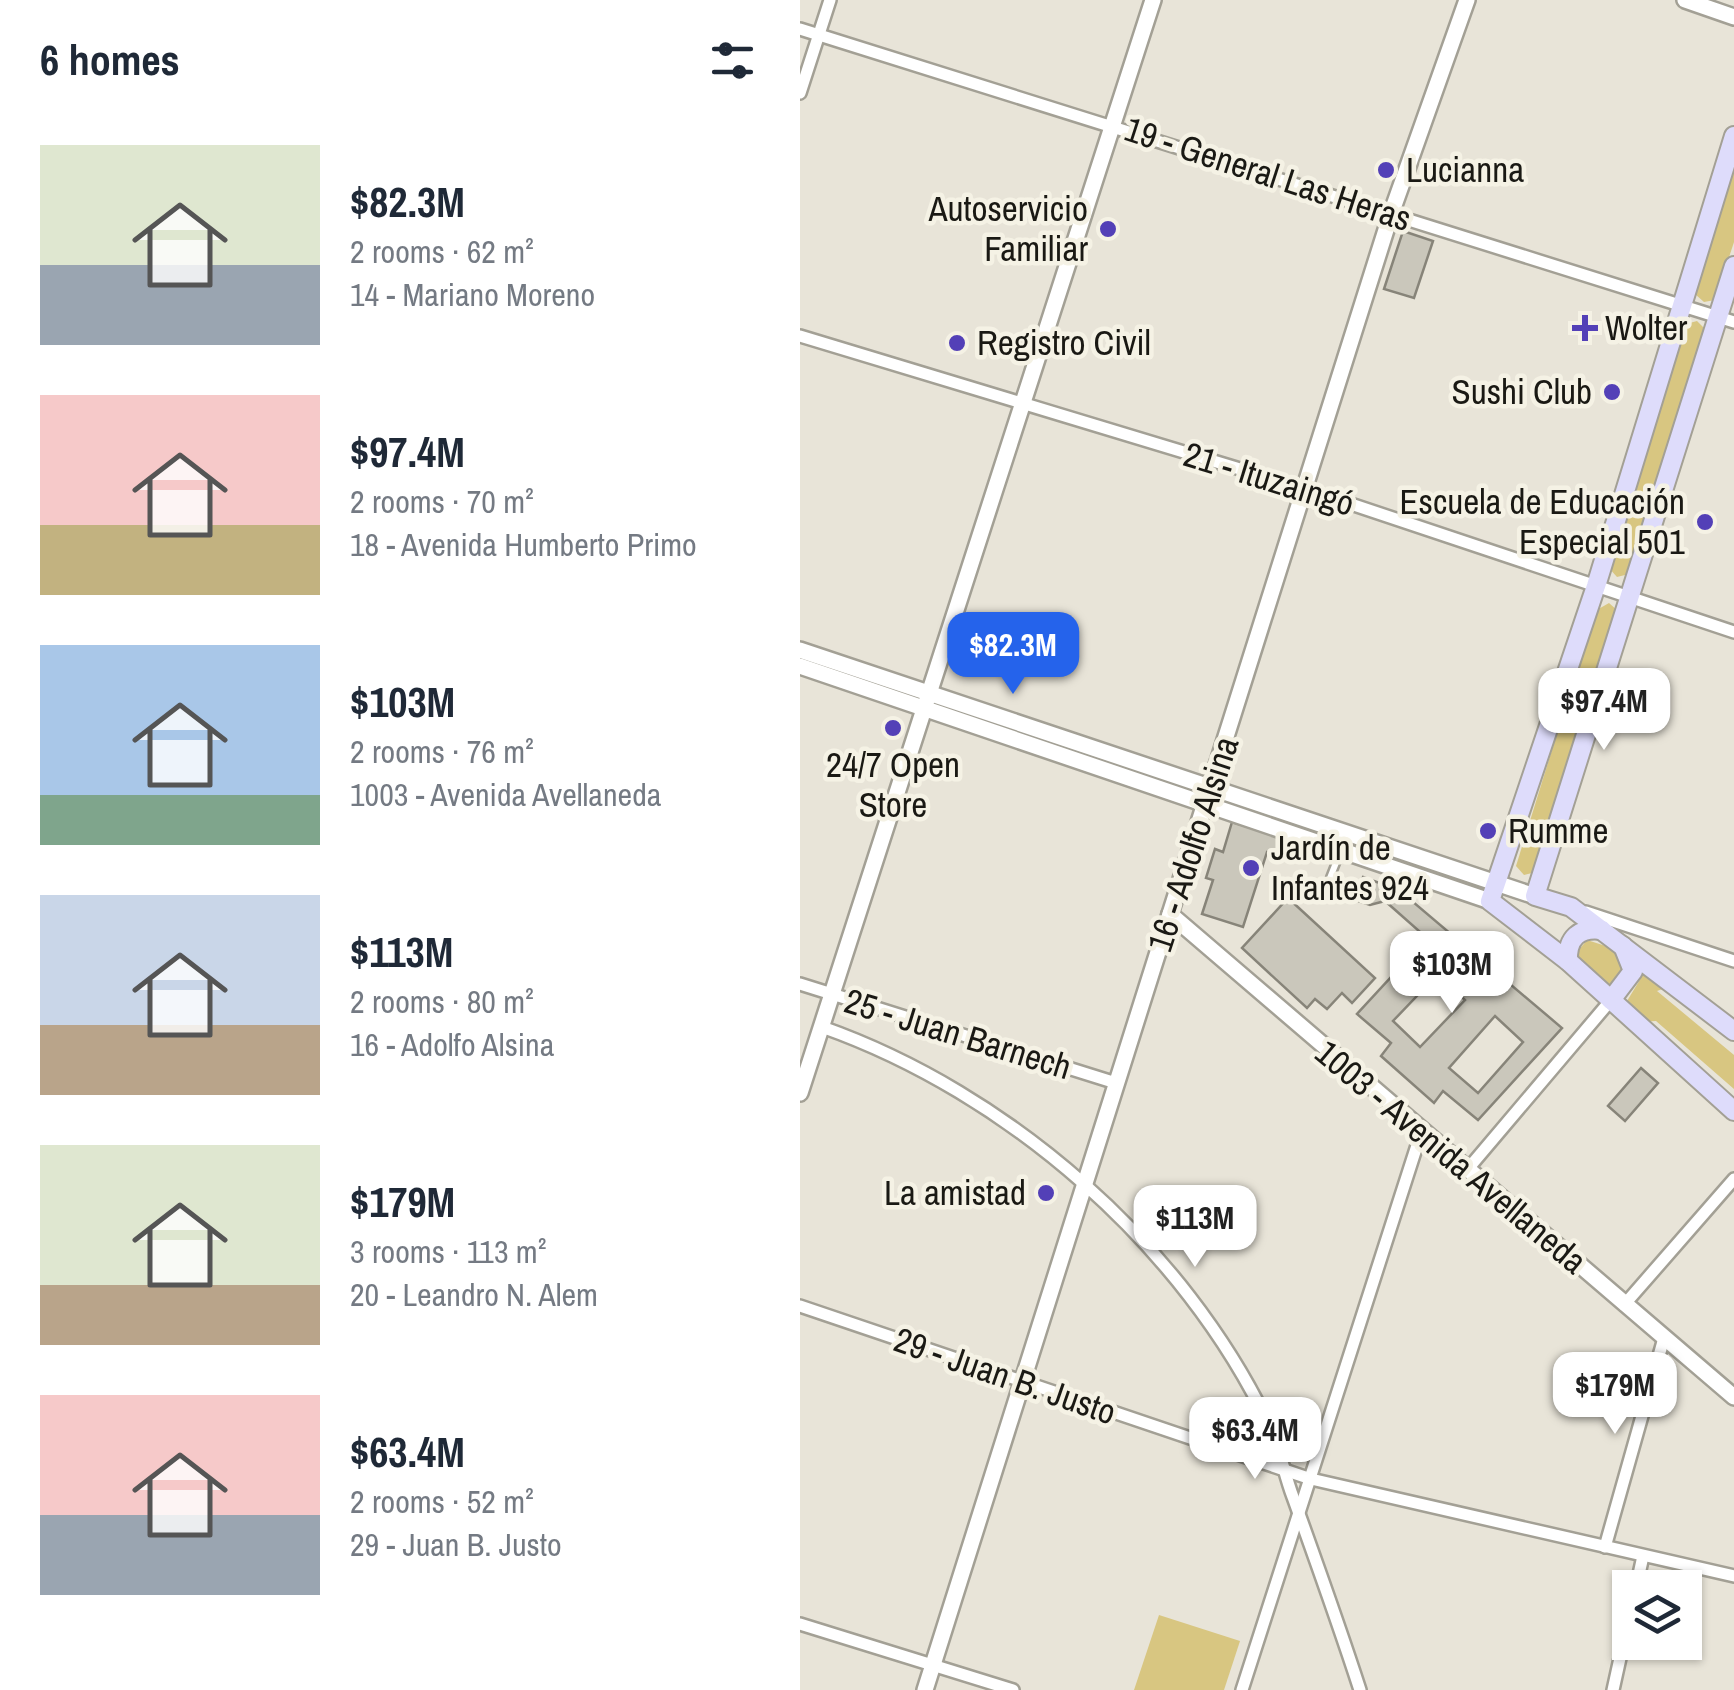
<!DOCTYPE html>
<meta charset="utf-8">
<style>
body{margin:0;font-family:"Archivo Narrow",sans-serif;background:#f2f2f3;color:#1f2937;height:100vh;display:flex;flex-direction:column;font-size:38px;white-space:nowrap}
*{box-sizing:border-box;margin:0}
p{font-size:32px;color:#747a83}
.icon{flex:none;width:55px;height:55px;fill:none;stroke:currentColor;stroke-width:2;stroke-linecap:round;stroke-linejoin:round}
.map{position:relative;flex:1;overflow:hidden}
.details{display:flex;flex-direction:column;background:#fff;width:800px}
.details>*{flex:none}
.controls{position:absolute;left:812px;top:1570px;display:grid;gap:20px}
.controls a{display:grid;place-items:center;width:90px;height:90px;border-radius:0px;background:#fff;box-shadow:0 2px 8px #0004;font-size:50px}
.price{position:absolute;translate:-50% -85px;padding:0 22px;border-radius:20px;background:#fff;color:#222;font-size:32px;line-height:65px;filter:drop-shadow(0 2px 5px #0008)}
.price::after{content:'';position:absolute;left:50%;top:60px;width:30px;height:22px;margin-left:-15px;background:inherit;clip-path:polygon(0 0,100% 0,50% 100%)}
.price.active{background:#2563eb;color:#fff}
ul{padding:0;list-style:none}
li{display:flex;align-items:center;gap:30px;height:250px;padding:0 40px}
li span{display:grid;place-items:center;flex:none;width:280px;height:200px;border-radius:0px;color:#555}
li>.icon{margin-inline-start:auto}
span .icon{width:120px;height:120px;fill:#fffc;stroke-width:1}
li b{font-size:42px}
h2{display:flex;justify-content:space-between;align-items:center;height:120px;padding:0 40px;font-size:42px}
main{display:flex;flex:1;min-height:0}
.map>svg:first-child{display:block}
.green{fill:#d8c681}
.building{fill:#cac7bb;stroke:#878479;stroke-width:2.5;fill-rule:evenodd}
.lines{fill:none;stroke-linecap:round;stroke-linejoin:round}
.service-casing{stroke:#a3a095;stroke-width:11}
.minor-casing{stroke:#a3a095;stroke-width:16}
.tertiary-casing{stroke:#a3a095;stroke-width:20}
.secondary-casing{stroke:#a3a095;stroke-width:22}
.service{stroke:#fff;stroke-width:6}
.minor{stroke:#fff;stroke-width:11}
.tertiary{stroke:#fff;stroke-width:15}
.secondary{stroke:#dedcfb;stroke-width:18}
.poi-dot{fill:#5340b7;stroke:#f5f2e5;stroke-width:4}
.labels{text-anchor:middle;stroke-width:9;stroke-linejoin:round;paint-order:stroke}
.poi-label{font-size:35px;fill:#1a1914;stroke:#f5f2e5;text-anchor:start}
.street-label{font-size:35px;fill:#1a1914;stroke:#f5f2e5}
</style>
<main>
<section class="details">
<h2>6 homes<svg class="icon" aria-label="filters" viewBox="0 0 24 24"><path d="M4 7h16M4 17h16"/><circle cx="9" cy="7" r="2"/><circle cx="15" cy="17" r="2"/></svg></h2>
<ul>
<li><span style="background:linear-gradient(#dfe7d0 60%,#9aa5b1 0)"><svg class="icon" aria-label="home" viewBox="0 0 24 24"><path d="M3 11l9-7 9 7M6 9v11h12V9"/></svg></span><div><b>$82.3M</b><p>2 rooms · 62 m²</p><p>14 - Mariano Moreno</p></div></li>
<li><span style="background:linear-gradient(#f6c9c9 65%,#c2b280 0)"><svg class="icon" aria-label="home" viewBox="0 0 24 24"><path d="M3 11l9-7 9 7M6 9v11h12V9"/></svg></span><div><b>$97.4M</b><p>2 rooms · 70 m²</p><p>18 - Avenida Humberto Primo</p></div></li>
<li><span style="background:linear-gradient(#a9c7e8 75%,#7fa58c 0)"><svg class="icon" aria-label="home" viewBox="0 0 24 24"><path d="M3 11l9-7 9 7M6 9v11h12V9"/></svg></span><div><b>$103M</b><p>2 rooms · 76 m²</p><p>1003 - Avenida Avellaneda</p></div></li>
<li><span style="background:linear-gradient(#c9d6e8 65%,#b9a48a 0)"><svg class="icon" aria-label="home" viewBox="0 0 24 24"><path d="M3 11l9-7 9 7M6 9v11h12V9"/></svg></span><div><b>$113M</b><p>2 rooms · 80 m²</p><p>16 - Adolfo Alsina</p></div></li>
<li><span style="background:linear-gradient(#dfe7d0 70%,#b9a48a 0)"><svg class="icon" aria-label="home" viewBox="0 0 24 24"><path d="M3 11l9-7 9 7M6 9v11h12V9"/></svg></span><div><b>$179M</b><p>3 rooms · 113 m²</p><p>20 - Leandro N. Alem</p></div></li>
<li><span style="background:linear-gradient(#f6c9c9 60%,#9aa5b1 0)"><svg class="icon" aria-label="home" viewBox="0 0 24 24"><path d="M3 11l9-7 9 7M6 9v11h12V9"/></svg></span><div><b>$63.4M</b><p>2 rooms · 52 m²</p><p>29 - Juan B. Justo</p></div></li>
</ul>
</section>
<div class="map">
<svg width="934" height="1690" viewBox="0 0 934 1690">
<rect width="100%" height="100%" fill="#e8e4d8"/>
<g class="green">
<path d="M934,167v75l-19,58 -11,2 -9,-8z"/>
<path d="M897,321l8,8 -76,245 -12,3 -8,-9 77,-244z"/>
<path d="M809,603l9,8 -82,261 -12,3 -8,-9 79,-255z"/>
<path d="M787,940l25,8 12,12 -5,24 -12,4 -35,-30z"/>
<path d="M839,963l29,24 -11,4 77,64v34l-78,-68 -16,1 -16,-16 17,-28z"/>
<path d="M359,1615l81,26 -16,49h-90z"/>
</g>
<g class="building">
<path d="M603,231l30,10 -19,57 -30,-9z"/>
<path d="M432,822l55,17 -5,18 -15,-5 -24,75 -41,-13 11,-34 -7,-2 9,-29 8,3z"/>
<path d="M563,877l36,13 163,138 -84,92 -35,-29 -9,12 -53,-47 10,-13 -34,-29 70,-76 -42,-37 -15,4 -15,-5zM638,974l27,26 -45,47 -27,-26zM695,1016l28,26 -45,51 -29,-25z"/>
<path d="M488,898l87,80 -23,25 -10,-10 -15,16 -12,-10 -8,9 -65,-60z"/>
<path d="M841,1068l17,15 -33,38 -17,-15z"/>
</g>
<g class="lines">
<defs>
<path id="service" d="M540,896l-10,-18 11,-28"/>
<g id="minor">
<path d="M0,29l934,293"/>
<path d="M0,93l30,-93"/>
<path d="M0,336l503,152 431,144"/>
<path d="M786,912l148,49"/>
<path d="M0,984l316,99"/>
<path d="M22,1027c187,66 362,219 447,398 11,22 15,49 24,72 23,64 46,128 67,193"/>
<path d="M667,1170l144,-170"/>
<path d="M824,1305l110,-126"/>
<path d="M0,1306l511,173 423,97"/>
<path d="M805,1547l59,-209"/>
<path d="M836,1588l7,-32"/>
<path d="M0,1624l213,66"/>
<path d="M442,1690l179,-557"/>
<path d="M813,1690l17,-77"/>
</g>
<g id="tertiary">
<path d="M885,0l49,17"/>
<path d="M0,650l735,246"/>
<path d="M0,666l690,235"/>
<path d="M370,914l564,483"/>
<path d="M0,1093l353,-1093"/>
<path d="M125,1690l466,-1476 76,-214"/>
</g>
<g id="secondary">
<path d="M934,136l-138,450 -106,315 78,60 166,150"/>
<path d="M934,266l-199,630 36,11 163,124"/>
<path d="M768,961c-1,-23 11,-34 34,-31"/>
<path d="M811,1000l22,-29 -10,-25"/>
</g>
</defs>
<use href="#service" class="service-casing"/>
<use href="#minor" class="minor-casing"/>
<use href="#tertiary" class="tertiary-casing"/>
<use href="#secondary" class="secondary-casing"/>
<use href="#service" class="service"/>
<use href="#minor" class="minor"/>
<use href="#tertiary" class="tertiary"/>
<use href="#secondary" class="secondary"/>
</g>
<g class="poi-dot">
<circle cx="586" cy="170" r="10"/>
<circle cx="308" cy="229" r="10"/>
<path d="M780 313h10v10h10v10h-10v10h-10v-10h-10v-10h10z"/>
<circle cx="157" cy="343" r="10"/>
<circle cx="812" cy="392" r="10"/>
<circle cx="905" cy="522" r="10"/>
<circle cx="93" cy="728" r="10"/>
<circle cx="688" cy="831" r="10"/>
<circle cx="451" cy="868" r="10"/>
<circle cx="246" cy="1193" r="10"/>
</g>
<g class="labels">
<g class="poi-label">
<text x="606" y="182">Lucianna</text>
<text x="288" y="221" text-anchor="end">Autoservicio<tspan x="288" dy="40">Familiar</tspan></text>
<text x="805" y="340">Wolter</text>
<text x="177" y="355">Registro Civil</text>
<text x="792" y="404" text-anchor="end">Sushi Club</text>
<text x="885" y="514" text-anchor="end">Escuela de Educación<tspan x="885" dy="40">Especial 501</tspan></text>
<text x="93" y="777" text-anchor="middle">24/7 Open<tspan x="93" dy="40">Store</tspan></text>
<text x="708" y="843">Rumme</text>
<text x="471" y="860">Jardín de<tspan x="471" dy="40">Infantes 924</tspan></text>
<text x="226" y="1205" text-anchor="end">La amistad</text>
</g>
<g class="street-label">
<text transform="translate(468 174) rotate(18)" y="12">19 - General Las Heras</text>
<text transform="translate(469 479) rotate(17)" y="12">21 - Ituzaingó</text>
<text transform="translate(393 844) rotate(-72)" y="12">16 - Adolfo Alsina</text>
<text transform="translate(158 1034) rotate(17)" y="12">25 - Juan Barnech</text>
<text transform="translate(651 1157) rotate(40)" y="12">1003 - Avenida Avellaneda</text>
<text transform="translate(205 1376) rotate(19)" y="12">29 - Juan B. Justo</text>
</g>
</g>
</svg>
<div class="controls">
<a><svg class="icon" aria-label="layers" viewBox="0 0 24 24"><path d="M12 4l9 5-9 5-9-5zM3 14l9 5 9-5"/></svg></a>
</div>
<b class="price active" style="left:213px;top:697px">$82.3M</b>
<b class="price" style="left:804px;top:753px">$97.4M</b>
<b class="price" style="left:652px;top:1016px">$103M</b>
<b class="price" style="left:395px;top:1270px">$113M</b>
<b class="price" style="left:815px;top:1437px">$179M</b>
<b class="price" style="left:455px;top:1482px">$63.4M</b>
</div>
</main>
